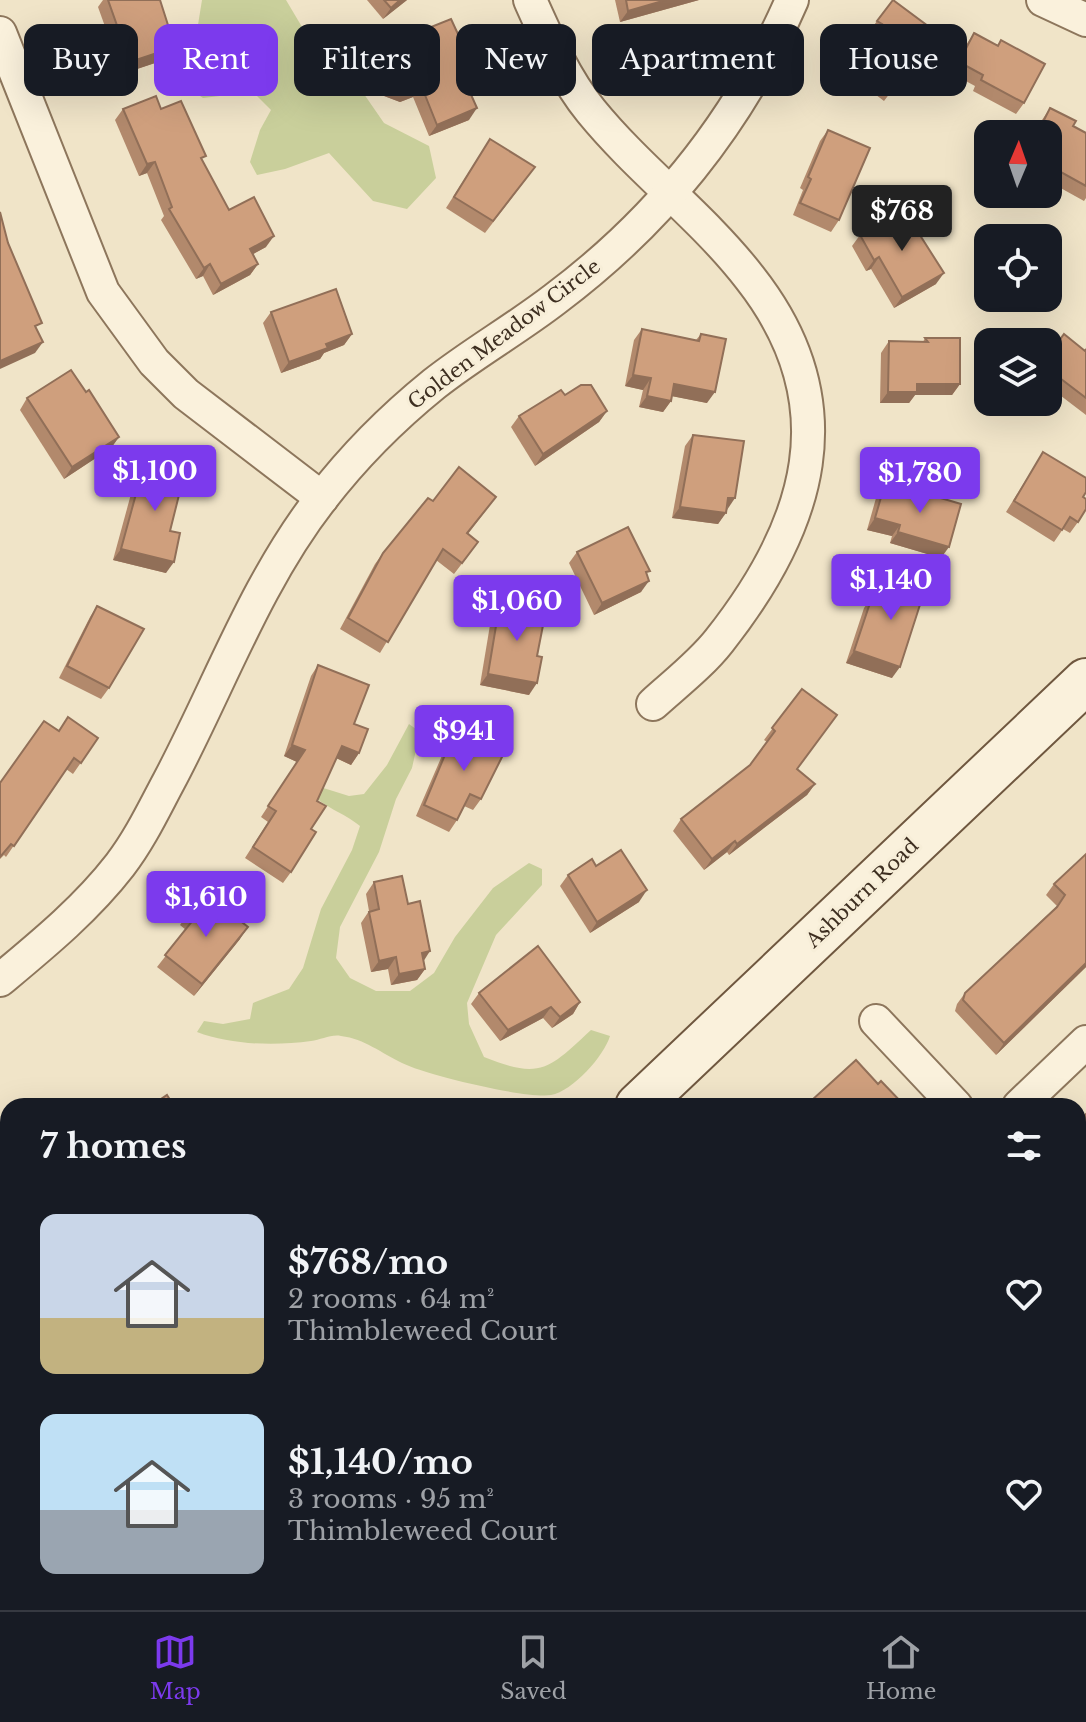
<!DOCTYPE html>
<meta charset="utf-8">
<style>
body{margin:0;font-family:"Libre Baskerville",serif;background:#242831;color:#f1f3f6;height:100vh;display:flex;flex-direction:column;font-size:30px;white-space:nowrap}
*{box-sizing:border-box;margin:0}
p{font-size:26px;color:#9ea1a6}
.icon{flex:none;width:44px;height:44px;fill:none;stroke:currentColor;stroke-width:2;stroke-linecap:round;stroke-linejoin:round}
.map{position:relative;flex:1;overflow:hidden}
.details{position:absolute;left:0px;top:1098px;width:1086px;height:512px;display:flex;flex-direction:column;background:#171b24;border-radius:24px 24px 0 0;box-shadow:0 8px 32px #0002}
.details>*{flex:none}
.hud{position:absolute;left:24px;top:24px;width:1038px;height:72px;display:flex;gap:16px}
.needle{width:52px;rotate:2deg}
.tools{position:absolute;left:974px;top:120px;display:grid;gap:16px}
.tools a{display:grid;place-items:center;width:88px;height:88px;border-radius:16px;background:#171b24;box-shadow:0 8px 32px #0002;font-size:40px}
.price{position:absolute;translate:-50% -68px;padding:0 18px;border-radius:8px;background:#7c3aed;color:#fff;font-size:26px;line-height:52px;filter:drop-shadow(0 2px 4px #0008)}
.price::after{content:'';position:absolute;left:50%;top:48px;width:24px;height:18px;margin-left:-12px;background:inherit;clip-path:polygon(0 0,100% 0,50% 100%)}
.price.current{background:#222;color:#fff}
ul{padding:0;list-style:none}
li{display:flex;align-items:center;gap:24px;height:200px;padding:0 40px}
li span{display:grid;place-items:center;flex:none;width:224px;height:160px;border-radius:16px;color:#555}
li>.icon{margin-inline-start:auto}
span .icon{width:96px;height:96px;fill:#fffc;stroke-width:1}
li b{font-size:34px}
h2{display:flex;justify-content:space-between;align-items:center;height:96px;padding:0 40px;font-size:34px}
.tag{padding:0 28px;border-radius:16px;background:#171b24;box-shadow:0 8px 32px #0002;font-size:28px;line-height:72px}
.tag.current{background:#7c3aed;color:#fff}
.dock{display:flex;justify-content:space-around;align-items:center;height:112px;border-top:2px solid #363941;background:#171b24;font-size:22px;color:#9ea1a6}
.dock a{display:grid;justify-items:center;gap:4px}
.dock .current{color:#7c3aed}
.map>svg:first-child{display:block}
.green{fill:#c9cf9b}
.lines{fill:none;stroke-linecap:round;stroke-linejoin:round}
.street-casing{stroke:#8d765c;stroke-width:36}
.secondary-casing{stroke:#6f573f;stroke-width:48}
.street{stroke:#faf1dc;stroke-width:32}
.secondary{stroke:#faf1dc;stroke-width:44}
.wall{fill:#b2896c}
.shaded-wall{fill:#916f58}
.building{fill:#cf9f7d;stroke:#916f58;stroke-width:2}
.labels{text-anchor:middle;stroke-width:6;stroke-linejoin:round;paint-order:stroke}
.street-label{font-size:20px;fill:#3d2e20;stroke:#f7eed8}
</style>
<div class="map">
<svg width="1086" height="1610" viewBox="0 0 1086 1610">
<rect width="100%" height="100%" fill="#f0e4c8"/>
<g class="green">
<path d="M202,0h84l19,32 32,23 47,68 45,23 7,32 -29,31 -34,-8 -44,-48 -44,16 -28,6 -7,-13 10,-32 11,-20 -18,-18 -50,6 -33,-22 27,-45z"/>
<path d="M409,724l11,8 -8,36 -16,31 -17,53 -39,75 -4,31 14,20 26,13h34l24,-18 21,-36 38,-49 36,-25 13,6v16l-46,50 -29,68 2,21 15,33c57,23 65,12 107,-27l19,6c-6,20 -37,55 -59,59 -25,4 -125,-20 -149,-32 -21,-10 -37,-24 -61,-27 -10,-2 -20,4 -30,5 -36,5 -80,4 -114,-9l7,-11 19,3 27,-5 3,-16 36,-14 14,-21 18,-59 31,-59 8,-24c-17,-14 -36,-18 -51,-35l8,-5 32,10 15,-2 23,-29z"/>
<path d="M1078,1525l8,8v60l-8,-14z"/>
<path d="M775,1602h54l-9,8h-53z"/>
<path d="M863,1602h92l7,8h-107z"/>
</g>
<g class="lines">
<defs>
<g id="street">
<path d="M530,0c17,38 35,79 61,111 49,60 112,106 159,167 99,126 60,248 -31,363 -18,23 -44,43 -66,63"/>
<path d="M1043,0l43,20"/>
<path d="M0,33l103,259 51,70 32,32 136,104"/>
<path d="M0,980c42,-35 86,-71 120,-115 20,-26 34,-56 49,-84 50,-94 86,-197 152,-282 33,-43 71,-81 113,-115 38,-30 82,-55 121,-85 104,-78 185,-179 237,-299"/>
<path d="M876,1021l80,85"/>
<path d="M1019,1106l67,-64"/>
<path d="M0,1372l8,-3"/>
</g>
<g id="secondary">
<path d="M638,1106l448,-425"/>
<path d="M108,1610l8,-8"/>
</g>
</defs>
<use href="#street" class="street-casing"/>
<use href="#secondary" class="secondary-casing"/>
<use href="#street" class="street"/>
<use href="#secondary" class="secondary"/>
</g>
<g class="wall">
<path d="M103,0h57l7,59 -45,15 -24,-67z"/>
<path d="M367,0h40l-24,19z"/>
<path d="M615,0h84l-79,22z"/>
<path d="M877,21l51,22 -44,58 -38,-29 27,-37 -4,-3z"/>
<path d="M974,33l23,13 4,-6 23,63 -8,11 -43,-23 2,-5 -24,-13 15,-28z"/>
<path d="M401,39l63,8 -4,7 14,31 -4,6 -1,29 -40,16 -16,-39 -13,5 -29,-11 31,-22 -9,-18z"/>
<path d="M1050,108l23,18 13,7v65l-2,3 -36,-20v-47h-13l7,-14z"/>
<path d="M123,109h38l41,52 27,49 37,37 -13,7 5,10 -8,11 -37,20 -10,-19 -7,3 -35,-59 3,-4 -17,-43 -8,3 -24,-56z"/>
<path d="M828,130l11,90 -8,12 -38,-17 10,-25 -3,-2 20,-47z"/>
<path d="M490,139l37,39 -42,55 -39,-25z"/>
<path d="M860,235l76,49 -42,24 -23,-39 -5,2 -14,-25z"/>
<path d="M271,312l81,22 -8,11 -20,8 -4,6 -39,14 -18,-50z"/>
<path d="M642,329l54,11 5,-6 6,69 -35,-7 -1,5 -8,11 -24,-5 4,-17 -18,-4 9,-46z"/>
<path d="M925,338l35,46 -8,11h-37l-6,8h-29l1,-50 8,-12 34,1z"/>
<path d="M1086,349v66l-38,-29v-30l37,-5z"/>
<path d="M86,392l33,45 -8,11 -47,31 -44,-69 7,-12z"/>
<path d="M565,395l42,16 -8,11 -64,44 -24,-39 8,-11z"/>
<path d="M693,435l34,75 -9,14 -46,-6 13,-72z"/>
<path d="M1043,452l40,45 -5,25 -8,11 -7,-4 -9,13 -48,-30z"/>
<path d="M145,461l25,70 -4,42 -53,-13 24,-88z"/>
<path d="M884,487l23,6 3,-4 31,69 -51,-15 2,-7 -25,-6 9,-32z"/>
<path d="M496,497l-28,37 2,19 -16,21 -18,-14 -56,93 -40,-24 35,-65 8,-11 50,-52z"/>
<path d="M577,552l70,23 -6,17 -47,23 -25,-52z"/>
<path d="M894,575l-2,103 -46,-15 18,-55 8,-11 9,3 5,-14z"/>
<path d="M500,602l37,54 -8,39 -49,-10 12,-72z"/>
<path d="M97,606l12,82 -8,11 -42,-21 31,-61z"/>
<path d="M318,665l36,59 5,29 -8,12 -15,-7 -19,43 -6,28 -20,43 -8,11 -38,-25 23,-36 -7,-5 36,-55 -13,-6 27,-80z"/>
<path d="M802,689l-5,81 18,14 -8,11 -78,60 -2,-3 -23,18 -31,-39 8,-12 69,-54 17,-23 -3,-2z"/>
<path d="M457,726l24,73 -8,11 -9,-4 -7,14 -8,12 -33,-16 34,-79z"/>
<path d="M58,731l40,7 -25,36 -7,-5 -60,88 -2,-2 -4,4v-76z"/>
<path d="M1086,854v113l-90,88 -41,-44 2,-7 8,-11 92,-87 -11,-11 8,-11z"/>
<path d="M596,866l43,36 -49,31 -30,-47 8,-11z"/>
<path d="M374,882l34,22 17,65 -8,11 -26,5 -3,-16 -17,3 -10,-49 8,-12 -3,-17z"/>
<path d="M188,914l52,25 -46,57 -37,-29 29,-37 -6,-5z"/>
<path d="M479,993l101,9 -7,12 -21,14 -9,-10 -43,23 -29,-37z"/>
<path d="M878,1084l27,22h-97l4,-6z"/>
<path d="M1086,1114v60l-8,-8v-45z"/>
</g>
<g class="shaded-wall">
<path d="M400,0h7l-24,19 8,-11z"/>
<path d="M666,0h33l-79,22 8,-11z"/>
<path d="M175,47l-8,12 -45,15 8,-12z"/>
<path d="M379,80l42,5 -8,12 -13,5 -29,-11z"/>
<path d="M477,108l-8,12 -40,16 8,-11z"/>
<path d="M155,162l-8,11 -8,3 8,-12z"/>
<path d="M274,236l-8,11 -24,13 8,-11z"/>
<path d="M879,257l-8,12 -5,2 8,-11z"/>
<path d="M210,264l-7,12 -7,3 8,-11z"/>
<path d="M258,264l-8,11 -37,20 8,-11z"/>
<path d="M944,273l-8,11 -42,24 8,-11z"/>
<path d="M352,334l-8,11 -20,8 -4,6 -39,14 8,-11 37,-18z"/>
<path d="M43,342l-8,11 -35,16v-8z"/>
<path d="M633,375l18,3 -8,12 -18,-4z"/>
<path d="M674,384l41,8 -8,11 -41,-8z"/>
<path d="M917,384h43l-8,11h-37l-6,8h-29l8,-11z"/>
<path d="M647,396l24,5 -8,11 -24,-5z"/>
<path d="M607,411l-8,11 -64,44 8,-12z"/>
<path d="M119,437l-8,11 -47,31 8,-12z"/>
<path d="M728,498h7l-8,12z"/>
<path d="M680,507l46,6 -8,11 -46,-6z"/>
<path d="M875,518l25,7 -8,11 -25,-6z"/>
<path d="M898,532l51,15 -8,11 -51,-15z"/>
<path d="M121,549l53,13 -8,11 -53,-13z"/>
<path d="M649,581l-8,11 -47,23 8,-12z"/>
<path d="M854,651l46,16 -8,11 -46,-15z"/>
<path d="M488,674l49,9 -8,12 -49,-10z"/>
<path d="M292,745l13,5 -8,12 -13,-6z"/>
<path d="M342,746l17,7 -8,12 -17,-8z"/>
<path d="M815,784l-8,11 -78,60 8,-11z"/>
<path d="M735,841l-8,11 -23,18 8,-11z"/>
<path d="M647,890l-8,12 -49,31 7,-11z"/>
<path d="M248,927l-8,12 -46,57 8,-12z"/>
<path d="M430,951l-7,11 -1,-9z"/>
<path d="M396,957l-8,12 -17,3 8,-11z"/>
<path d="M1086,963v4l-90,88 8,-12z"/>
<path d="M425,969l-8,11 -26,5 8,-11z"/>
<path d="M580,1002l-7,12 -21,14 8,-11z"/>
<path d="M551,1007l-8,11 -43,23 8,-11z"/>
<path d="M8,1190v8l-8,3v-8z"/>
<path d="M8,1486v9l-8,2v-9z"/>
<path d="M746,1602h8l-9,8h-7z"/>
</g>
<g class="building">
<path d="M108,0h52l15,47 -45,15z"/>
<path d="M384,0h16l-9,8z"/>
<path d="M626,0h40l-38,11z"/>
<path d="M893,0l43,32 -44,58 -38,-29 28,-37 -5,-3z"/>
<path d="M451,19l13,28 -6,3 16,35 -6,3 9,20 -40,17 -16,-40 -13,6 -29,-11 34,-16 -12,-25z"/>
<path d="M974,33l24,13 3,-6 44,24 -21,39 -43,-23 2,-5 -24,-13z"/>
<path d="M156,96l5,13 20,-8 25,55 -5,2 28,52 25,-13 20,39 -24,13 8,15 -37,20 -11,-20 -6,4 -35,-59 3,-2 -17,-45 -8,2 -24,-55z"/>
<path d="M1050,108l26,13 -3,5 13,7v53l-38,-21v-31h-11z"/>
<path d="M828,130l42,18 -31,72 -39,-17 11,-24 -3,-2z"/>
<path d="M490,139l45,28 -42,54 -39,-24z"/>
<path d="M904,210l40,63 -42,24 -23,-40 -5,3 -14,-25z"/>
<path d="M0,212l8,31 34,80 -7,3 8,16 -43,19z"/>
<path d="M336,289l16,45 -26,10 2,4 -39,14 -18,-50z"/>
<path d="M642,329l57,12 2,-7 25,5 -11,53 -41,-8 -3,17 -24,-5 4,-18 -18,-3z"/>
<path d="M1064,334l21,17 1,-2v49l-38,-29v-13z"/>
<path d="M925,338h35v46h-43v8h-29l1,-51 39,1z"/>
<path d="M71,370l15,22 3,-2 30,47 -47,30 -45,-69z"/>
<path d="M581,385h10l16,26 -64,43 -24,-38 42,-26 4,5z"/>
<path d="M693,435l51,6 -9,57h-7l-2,15 -46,-6z"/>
<path d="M1043,452l43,26v14l-3,5 3,2v10l-8,13 -8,-5 -8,13 -48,-29z"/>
<path d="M145,461l40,10 -15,60 10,2 -6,29 -53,-13z"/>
<path d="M459,467l37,30 -29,36 11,9 -16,21 -19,-14 -55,93 -40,-24 35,-65 45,-55 5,3z"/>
<path d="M884,487l25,6 1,-4 51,15 -12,43 -51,-15 2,-7 -25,-7z"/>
<path d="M628,527l22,44 -4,1 3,9 -47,22 -25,-51z"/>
<path d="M894,575l32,11 -26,81 -46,-16 18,-54 13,4z"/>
<path d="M500,602l46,8 -9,46 5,1 -5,26 -49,-9z"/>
<path d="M97,606l47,23 -35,59 -42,-22z"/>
<path d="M318,665l51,20 -15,39 14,5 -9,24 -17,-7 -25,55 9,5 -15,23 5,3 -25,40 -38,-25 23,-36 -8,-5 37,-56 -13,-5z"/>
<path d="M802,689l35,26 -40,54 18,15 -78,60 -2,-3 -23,18 -31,-40 69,-54 25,-34 -3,-3z"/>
<path d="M68,717l30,21 -17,25 -7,-5 -60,88 -3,-2 -11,13v-74l44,-62 15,10z"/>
<path d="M457,726l49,23 -25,50 -11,-5 -13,26 -33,-15z"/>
<path d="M621,850l26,40 -50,32 -29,-47 24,-16 4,7z"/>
<path d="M1086,854v109l-82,80 -41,-43 2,-7 92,-86 8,-12 -11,-11z"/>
<path d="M402,876l6,28 12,-3 10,50 -8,2 3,16 -26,5 -3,-17 -17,4 -10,-49 10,-3 -5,-27z"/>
<path d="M205,893l43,34 -46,57 -37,-29 29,-36 -6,-5z"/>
<path d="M538,946l42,56 -20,15 -9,-10 -43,23 -29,-37z"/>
<path d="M856,1060l22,24 3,-3 24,25h-87l-6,-6z"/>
<path d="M167,1095l7,11h-35l10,-6 3,5z"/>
<path d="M344,1101l1,5h-20z"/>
<path d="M1086,1114v40l-8,-8v-25z"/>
<path d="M8,1137v53l-8,3v-53z"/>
<path d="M8,1429v57l-8,2v-57z"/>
<path d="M644,1602h102l-8,8h-102z"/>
</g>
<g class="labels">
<g class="street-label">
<text transform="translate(504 334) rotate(-37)" y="7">Golden Meadow Circle</text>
<text transform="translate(862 893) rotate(-44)" y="7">Ashburn Road</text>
</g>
</g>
</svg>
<div class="tools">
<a><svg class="needle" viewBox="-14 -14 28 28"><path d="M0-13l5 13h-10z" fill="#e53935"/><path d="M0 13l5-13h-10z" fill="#9ea1a6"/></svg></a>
<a><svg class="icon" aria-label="locate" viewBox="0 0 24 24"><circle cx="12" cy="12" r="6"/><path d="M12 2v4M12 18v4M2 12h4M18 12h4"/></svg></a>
<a><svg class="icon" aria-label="layers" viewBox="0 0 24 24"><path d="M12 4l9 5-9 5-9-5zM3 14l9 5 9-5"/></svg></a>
</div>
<b class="price current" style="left:902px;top:253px">$768</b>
<b class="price" style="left:155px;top:513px">$1,100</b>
<b class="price" style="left:920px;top:515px">$1,780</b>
<b class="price" style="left:891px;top:622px">$1,140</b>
<b class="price" style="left:517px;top:643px">$1,060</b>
<b class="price" style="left:464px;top:773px">$941</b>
<b class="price" style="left:206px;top:939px">$1,610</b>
<div class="hud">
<a class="tag">Buy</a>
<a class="tag current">Rent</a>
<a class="tag">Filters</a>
<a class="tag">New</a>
<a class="tag">Apartment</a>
<a class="tag">House</a>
</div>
<section class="details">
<h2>7 homes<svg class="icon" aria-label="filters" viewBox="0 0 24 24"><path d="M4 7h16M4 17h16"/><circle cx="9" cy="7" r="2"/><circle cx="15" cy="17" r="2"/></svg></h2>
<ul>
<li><span style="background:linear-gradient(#c9d6e8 65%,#c2b280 0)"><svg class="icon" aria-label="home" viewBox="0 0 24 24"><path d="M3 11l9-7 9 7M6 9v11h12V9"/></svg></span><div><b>$768/mo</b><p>2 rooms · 64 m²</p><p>Thimbleweed Court</p></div><svg class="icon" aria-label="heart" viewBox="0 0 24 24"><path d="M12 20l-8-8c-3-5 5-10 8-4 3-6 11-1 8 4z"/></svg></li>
<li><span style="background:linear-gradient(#bfe0f5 60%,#9aa5b1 0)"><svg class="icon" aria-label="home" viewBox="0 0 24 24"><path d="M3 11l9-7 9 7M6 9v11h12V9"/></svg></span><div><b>$1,140/mo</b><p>3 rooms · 95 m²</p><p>Thimbleweed Court</p></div><svg class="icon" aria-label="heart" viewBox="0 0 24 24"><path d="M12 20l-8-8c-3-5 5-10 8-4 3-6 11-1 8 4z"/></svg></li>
</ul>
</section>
</div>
<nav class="dock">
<a class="current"><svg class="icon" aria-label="map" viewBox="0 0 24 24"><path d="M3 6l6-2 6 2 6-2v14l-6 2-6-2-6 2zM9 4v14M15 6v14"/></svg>Map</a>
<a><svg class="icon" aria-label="saved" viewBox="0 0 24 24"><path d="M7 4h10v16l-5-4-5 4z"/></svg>Saved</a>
<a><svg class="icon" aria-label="home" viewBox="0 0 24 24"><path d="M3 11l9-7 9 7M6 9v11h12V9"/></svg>Home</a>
</nav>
